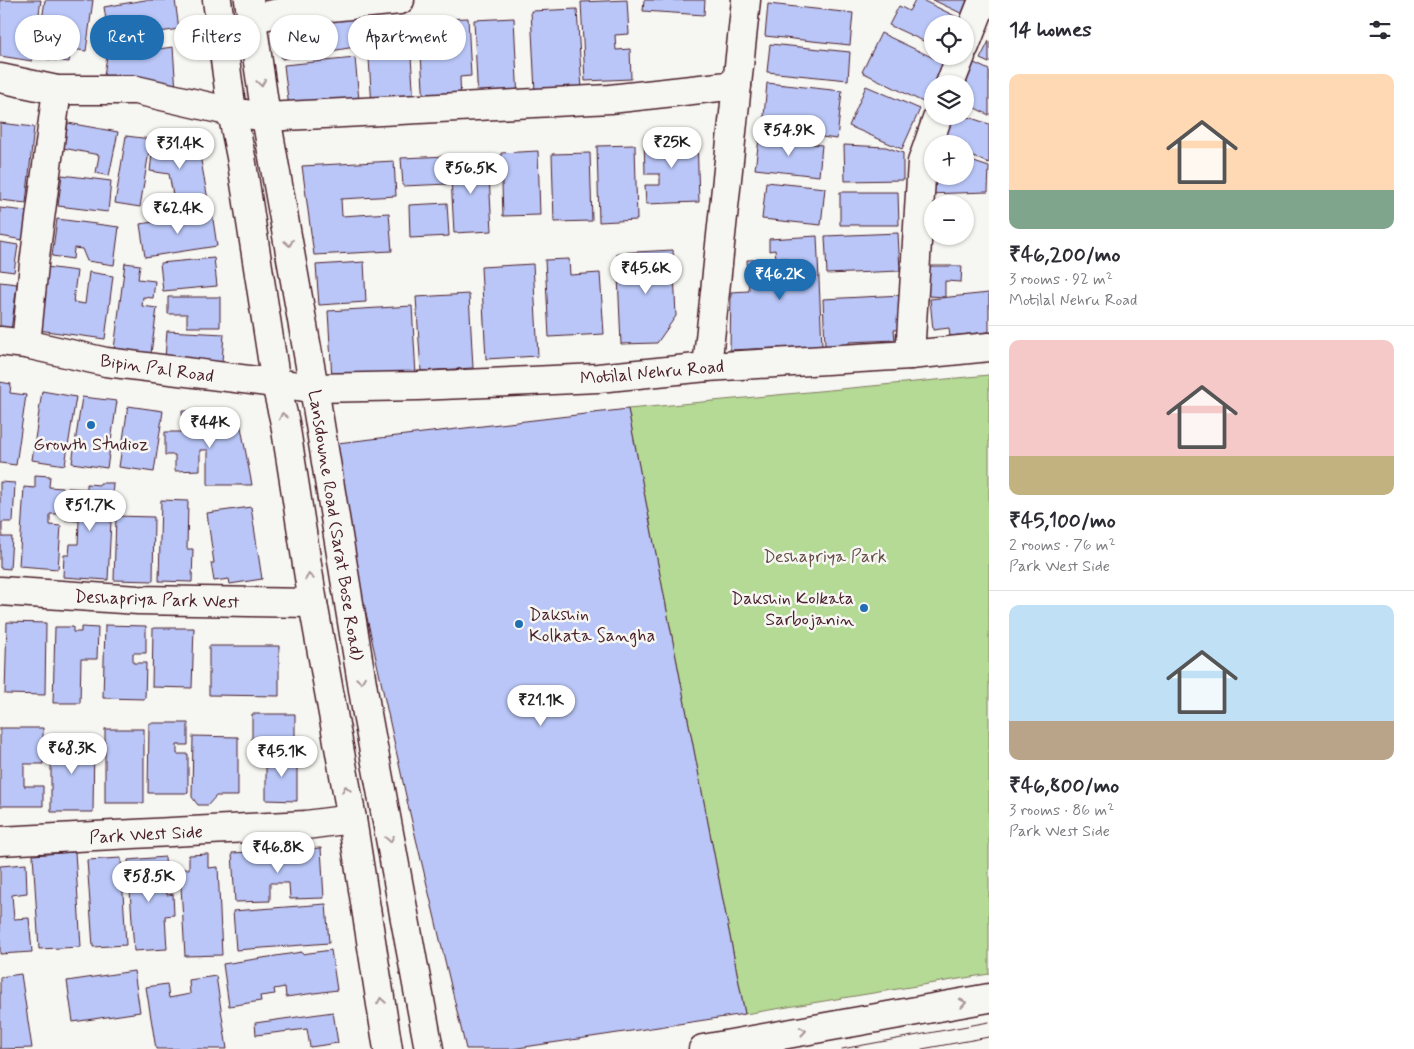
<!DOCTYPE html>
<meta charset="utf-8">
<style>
body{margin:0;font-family:Mynerve,sans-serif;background:#f2f2f3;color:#2b2b33;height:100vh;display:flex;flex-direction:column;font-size:19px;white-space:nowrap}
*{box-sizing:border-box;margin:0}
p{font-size:16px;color:#7c7c81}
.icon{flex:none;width:28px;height:28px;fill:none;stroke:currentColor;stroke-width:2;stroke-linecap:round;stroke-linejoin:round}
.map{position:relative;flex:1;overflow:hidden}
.drawer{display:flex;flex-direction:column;background:#fff;width:425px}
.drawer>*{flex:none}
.banner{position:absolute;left:15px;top:15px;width:475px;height:45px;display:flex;gap:10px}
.controls{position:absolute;left:924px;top:15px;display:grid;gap:10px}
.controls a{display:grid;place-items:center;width:50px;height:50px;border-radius:50%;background:#fff;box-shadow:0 1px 4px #0004;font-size:25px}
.price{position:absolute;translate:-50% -42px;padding:0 11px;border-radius:18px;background:#fff;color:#222;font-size:16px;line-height:32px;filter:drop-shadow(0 1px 2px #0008)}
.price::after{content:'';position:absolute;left:50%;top:30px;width:15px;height:11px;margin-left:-8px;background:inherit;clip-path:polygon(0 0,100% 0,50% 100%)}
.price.current{background:#1f6fb2;color:#fff}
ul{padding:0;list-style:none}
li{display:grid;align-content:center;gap:10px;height:265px;padding:0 20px}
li+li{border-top:1px solid #e1e1e2}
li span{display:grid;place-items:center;height:155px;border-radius:10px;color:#555}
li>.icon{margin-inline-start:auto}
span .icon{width:90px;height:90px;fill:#fffc;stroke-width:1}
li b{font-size:21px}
h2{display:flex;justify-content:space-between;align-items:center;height:60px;padding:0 20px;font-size:21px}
.tag{padding:0 18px;border-radius:22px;background:#fff;box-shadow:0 1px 4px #0004;font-size:18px;line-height:45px}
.tag.current{background:#1f6fb2;color:#fff}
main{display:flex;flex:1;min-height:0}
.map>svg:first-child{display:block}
.green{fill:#b5da95;stroke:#807c60}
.building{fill:#b9c6f7;stroke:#4a1f2b}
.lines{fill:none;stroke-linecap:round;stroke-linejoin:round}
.minor-casing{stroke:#4a1f2b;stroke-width:31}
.secondary-casing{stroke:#4a1f2b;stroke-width:31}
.primary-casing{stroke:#4a1f2b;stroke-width:31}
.minor{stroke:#f6f6f2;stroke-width:28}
.secondary{stroke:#f6f6f2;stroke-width:28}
.primary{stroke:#f6f6f2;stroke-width:28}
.tram{stroke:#4a1f2b;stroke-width:1}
.oneway{stroke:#a99598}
.poi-dot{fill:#1f6fb2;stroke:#f6f6f2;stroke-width:2}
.labels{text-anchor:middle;stroke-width:5;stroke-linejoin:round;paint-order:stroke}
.street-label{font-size:18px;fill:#4a1f2b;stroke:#f6f6f2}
.poi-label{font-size:18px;fill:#4a1f2b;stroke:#f6f6f2}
.park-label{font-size:18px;fill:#654e46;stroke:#f6f6f2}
</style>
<main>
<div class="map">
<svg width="989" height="1049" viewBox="0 0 989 1049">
<rect width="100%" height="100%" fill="#f6f6f2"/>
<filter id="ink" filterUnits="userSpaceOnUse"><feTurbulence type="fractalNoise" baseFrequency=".02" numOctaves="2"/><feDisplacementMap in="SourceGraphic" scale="10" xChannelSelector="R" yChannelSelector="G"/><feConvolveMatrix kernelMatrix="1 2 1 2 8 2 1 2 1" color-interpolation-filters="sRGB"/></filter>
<g filter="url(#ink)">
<path class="green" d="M989,375v599l-244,40 -117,-605z"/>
<g class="building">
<path d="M0,0h41l-9,61 -32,-5z"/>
<path d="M45,0h48l-7,51 -15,-2 -2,13 -22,-3 2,-10 -11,-2z"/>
<path d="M145,0h30l4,29 -70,11 -5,-33z"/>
<path d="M627,0l2,34 -14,1 1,15 14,-1 1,30 -46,2 -4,-79z"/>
<path d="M644,0h61l-1,15 -61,-4z"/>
<path d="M915,0h7l37,18 -2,6h-25v21l-43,-20 10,-19 10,5z"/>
<path d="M933,0h39l-7,15z"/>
<path d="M768,4l85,9 -3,32 -85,-9z"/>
<path d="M577,9l5,81 -47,2 -4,-81z"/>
<path d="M355,13l3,21h-5l2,13 -73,12 -5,-33z"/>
<path d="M468,18l3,58 -11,1 1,26 -37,3 -5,-86z"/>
<path d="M514,18l4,83 -40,2 -4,-83z"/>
<path d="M409,23l5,82 -42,2 -5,-81z"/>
<path d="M881,33l63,30 -10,21h-2l-7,19 -63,-31z"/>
<path d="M989,41v22l-9,-4z"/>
<path d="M770,44l80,8 -2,28 -81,-8z"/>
<path d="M173,47l3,44 -73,-9 4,-26z"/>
<path d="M355,58l4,42 -70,8 -5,-43z"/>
<path d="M972,62l17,8v45l-24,-12v-19h-3z"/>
<path d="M767,83l75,8 -5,48 -23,-3 1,-12 -16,-1 -1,7 -35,-3z"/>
<path d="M866,86l54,23 -18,40 -53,-23z"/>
<path d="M945,116h20l24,8v39l-24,-9v-10h-29z"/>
<path d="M0,123l34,4 -8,76 -26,-3z"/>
<path d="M68,123l50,9 -9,44 -13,-3 3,-18 -36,-7z"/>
<path d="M697,135l2,67 -53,2 -1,-19h15v-11h-15l-1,-38z"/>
<path d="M126,136l25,3 -11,68 -25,-4z"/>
<path d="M154,137l33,4 13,14 8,45 -33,6 -6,-32 -19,-3z"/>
<path d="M759,139l63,6 -3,31 -64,-7z"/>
<path d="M635,145l2,75 -38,2 -2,-76z"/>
<path d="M844,145l42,2 17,6v27l-58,1z"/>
<path d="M538,151l2,64 -37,1 -2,-63z"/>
<path d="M590,153l2,68 -38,1 -2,-68z"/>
<path d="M448,156l1,28 -46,2 -2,-28z"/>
<path d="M488,157l4,74 -38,2 -4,-74z"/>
<path d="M965,159l24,8 -1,25 -62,2 6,-18h33z"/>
<path d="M394,161l2,35 -55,3 1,17 47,-3 3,38 -78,4 -12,-89z"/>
<path d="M62,175l49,6 -3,31 -50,-6z"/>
<path d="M766,182l59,6 -4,37 -59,-6z"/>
<path d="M840,192h58l1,33h-59z"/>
<path d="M447,203l2,33 -39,2 -1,-33z"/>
<path d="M0,208l26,3 -3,29 -23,-4z"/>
<path d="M212,213l5,33 -72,11 -5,-33z"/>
<path d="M57,219l62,8 -5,38 -27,-4 -5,-12 -8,-1 -1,11 -21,-3z"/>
<path d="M898,233l2,38 -73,3 -2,-38z"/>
<path d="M817,236l5,110 -92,4 1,-58 18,-1 -2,-31 26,-1 1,31 15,-1 -1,-31h-12l-1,-8 -6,1v-12z"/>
<path d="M0,242l18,3 -4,27 -14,-2z"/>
<path d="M673,250l3,66 -19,27 -36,1 -4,-91z"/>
<path d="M214,258l3,28 -54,5 -3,-28z"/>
<path d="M569,259l1,16 30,-2 4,61 -55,3 -4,-77z"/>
<path d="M364,262l2,40 -47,3 -3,-40z"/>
<path d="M125,263l15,2 -2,14 17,2 -2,17 -10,-1 -1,9 15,2 -7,53 -37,-4z"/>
<path d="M533,264l5,92 -52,3 -5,-92z"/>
<path d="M929,266h33l-1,16 -16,-1v16l-17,-1z"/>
<path d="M46,267l31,4 -4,31 12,2 4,-32 24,4 -8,63 -67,-9z"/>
<path d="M0,282l17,2 -6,47 -11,-1z"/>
<path d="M989,293v39l-39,4 -1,-8 -16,2 -3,-31z"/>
<path d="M469,294l4,74 -52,3 -5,-74z"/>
<path d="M902,295l1,34 -9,1 1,10 -46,2v2l-24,2 -2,-47z"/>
<path d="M168,297h52v30h-33v-13h-19z"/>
<path d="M412,306l4,69 -84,4 -4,-68z"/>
<path d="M167,331l57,3 -2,28 -57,-4z"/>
<path d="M0,382l11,2 -1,9 16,2 -10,70 -16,-2z"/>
<path d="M42,391l34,6 -11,68 -33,-5z"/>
<path d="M82,397l35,4 -10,67 -35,-5z"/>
<path d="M128,406l35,5 -9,61 -35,-5z"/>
<path d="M628,409l117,605 -234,35h-45l-58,-244 -79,-361z"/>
<path d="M182,411h26v11h32l12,63h-44v-35h-8v20l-25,1v-16h-10v-23h18z"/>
<path d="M35,475l15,1 -1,11 14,1 -2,26h-11v11l11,1 -3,43 -39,-3 5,-79 11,1z"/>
<path d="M0,482l15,1 -2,39h-11v15h10l-2,32 -10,-1z"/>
<path d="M100,483h13l-5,97 -45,-3 1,-22h5l1,-11h8l1,-23 -13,-1 2,-32 19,1v-5l13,1z"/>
<path d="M161,500l27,1 -1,48h6l-1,33 -33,-1z"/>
<path d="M251,507l11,72 -32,5 -1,-5 -15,2 -3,-18h3l-7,-50z"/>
<path d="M116,516l38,1 -1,64 -39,-1z"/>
<path d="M7,622l39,1 -1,72 -40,-1z"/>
<path d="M105,625l41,1v27h-13v10h13l-1,36 -42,-1z"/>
<path d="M55,627h18v5h8v-5l17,1 -1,31h-16l-1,44h-27z"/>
<path d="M153,628h41l-2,60 -40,-1z"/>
<path d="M209,646h70v50l-70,-1z"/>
<path d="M252,714h43v37h-28v-11h-15z"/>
<path d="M149,723h39v22h-11v9h11v39h-40z"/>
<path d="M0,728h43v36h-19v22h19v20h-43z"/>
<rect x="105" y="729" width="39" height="74"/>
<path d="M193,736l45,1v59h-22l-8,9h-10l-6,-8z"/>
<path d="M51,737l43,1 -1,74h-42z"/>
<path d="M266,756h31v45l-31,-1z"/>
<path d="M321,848l3,50 -34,1 -1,-16h-19v18l-35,1 -3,-49z"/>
<path d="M75,852l6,95 -42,2 -6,-94z"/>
<path d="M208,854v14l10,-1 4,88 -37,1 -5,-87h9v-14z"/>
<path d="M165,857l2,38 6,-1 1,21 -9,1 2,33 -33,2 -6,-91z"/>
<path d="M121,858l5,87 -33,2 -6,-87z"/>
<path d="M26,864l1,29 -15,2 2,24 15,-1 3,34 -32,2v-88z"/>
<path d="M326,904l3,39 -93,7 -3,-39z"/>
<path d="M331,950l6,40 -51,7 -1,-10 -11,2 1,5 -15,2 1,5 -32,5 -6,-42 79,-12v2z"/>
<path d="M134,971l6,41 -67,10 -6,-41z"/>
<path d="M21,974l11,74 -32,1v-72z"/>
<path d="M216,976l11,73h-71l-10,-62 21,-3 2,14 21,-4 -1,-14z"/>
<path d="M333,1012l5,31 -28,4 -3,-18 -51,6 -1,-12z"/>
</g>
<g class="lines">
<defs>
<g id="minor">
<path d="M252,18l38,-7 110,-11"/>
<path d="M965,46l18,-46"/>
<path d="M0,78l57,12h79l96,22 34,5 344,-18 127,-14"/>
<path d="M950,84l11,-28"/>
<path d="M0,341l26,3 80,18 208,26 104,-2 180,-8 109,-11 203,-12 79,-8"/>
<path d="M26,344l8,-80 23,-174"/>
<path d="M910,355l12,-193 16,-46"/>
<path d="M707,367l39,-367"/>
<path d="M0,591l138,9 175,3"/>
<path d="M0,841l306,-16 46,-6"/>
</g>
<g id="secondary">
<path d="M217,0l15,112 9,45 35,227 9,39 28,180 39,216 36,230"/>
<path d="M249,0l17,117 48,271 53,326 62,335"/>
</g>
<path id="primary" d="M703,1049l286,-51"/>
</defs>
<use href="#minor" class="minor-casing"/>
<use href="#secondary" class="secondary-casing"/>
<use href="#primary" class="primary-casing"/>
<use href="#minor" class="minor"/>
<use href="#secondary" class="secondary"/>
<use href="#primary" class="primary"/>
<g class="tram">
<path d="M842,1049l147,-27"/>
<path d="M922,1049l67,-12"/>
</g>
</g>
<defs><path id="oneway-chevron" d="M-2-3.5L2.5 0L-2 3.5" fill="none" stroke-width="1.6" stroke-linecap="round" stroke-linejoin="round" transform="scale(1.25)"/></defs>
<g class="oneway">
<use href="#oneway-chevron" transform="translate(261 83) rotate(82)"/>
<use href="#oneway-chevron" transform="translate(289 243) rotate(80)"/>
<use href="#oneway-chevron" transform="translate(283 416) rotate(-103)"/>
<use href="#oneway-chevron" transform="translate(309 577) rotate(-99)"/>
<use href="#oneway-chevron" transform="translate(361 680) rotate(81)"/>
<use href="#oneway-chevron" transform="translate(346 789) rotate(-100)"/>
<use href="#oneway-chevron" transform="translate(390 839) rotate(80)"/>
<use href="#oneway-chevron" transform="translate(381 1001) rotate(-99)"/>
<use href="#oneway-chevron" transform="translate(963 1003) rotate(-10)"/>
<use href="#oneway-chevron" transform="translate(803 1031) rotate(-10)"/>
</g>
</g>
<g class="poi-dot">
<circle cx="91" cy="425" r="5"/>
<circle cx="864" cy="608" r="5"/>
<circle cx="519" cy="624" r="5"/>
</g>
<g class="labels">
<g class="street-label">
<text transform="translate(157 368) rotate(8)" y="6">Bipin Pal Road</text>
<text transform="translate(652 372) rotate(-5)" y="6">Motilal Nehru Road</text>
<text transform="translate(336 525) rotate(81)" y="6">Lansdowne Road (Sarat Bose Road)</text>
<text transform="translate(157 599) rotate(2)" y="6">Deshapriya Park West</text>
<text transform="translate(146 834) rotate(-3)" y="6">Park West Side</text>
</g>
<g class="poi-label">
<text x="91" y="450">Growth Studioz</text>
<text x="854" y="604" text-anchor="end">Dakshin Kolkata<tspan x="854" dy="21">Sarbojanin</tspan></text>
<text x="529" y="620" text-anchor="start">Dakshin<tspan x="529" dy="21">Kolkata Sangha</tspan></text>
</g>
<g class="park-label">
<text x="825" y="562">Deshapriya Park</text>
</g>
</g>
</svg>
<div class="controls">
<a><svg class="icon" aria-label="locate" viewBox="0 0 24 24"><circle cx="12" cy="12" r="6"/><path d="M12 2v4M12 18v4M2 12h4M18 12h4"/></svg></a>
<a><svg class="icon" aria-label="layers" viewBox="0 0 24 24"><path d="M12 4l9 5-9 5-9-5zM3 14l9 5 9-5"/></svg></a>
<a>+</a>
<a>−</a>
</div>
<b class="price" style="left:789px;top:157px">₹54.9K</b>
<b class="price" style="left:672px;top:169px">₹25K</b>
<b class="price" style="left:180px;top:170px">₹31.4K</b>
<b class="price" style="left:471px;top:195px">₹56.5K</b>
<b class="price" style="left:178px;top:235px">₹62.4K</b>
<b class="price" style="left:646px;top:295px">₹45.6K</b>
<b class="price current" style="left:780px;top:301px">₹46.2K</b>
<b class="price" style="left:210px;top:449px">₹44K</b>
<b class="price" style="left:90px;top:532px">₹51.7K</b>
<b class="price" style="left:541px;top:727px">₹21.1K</b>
<b class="price" style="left:72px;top:775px">₹68.3K</b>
<b class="price" style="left:282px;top:778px">₹45.1K</b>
<b class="price" style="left:278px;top:874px">₹46.8K</b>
<b class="price" style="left:149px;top:903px">₹58.5K</b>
<div class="banner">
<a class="tag">Buy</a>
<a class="tag current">Rent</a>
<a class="tag">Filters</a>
<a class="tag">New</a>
<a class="tag">Apartment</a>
</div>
</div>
<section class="drawer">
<h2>14 homes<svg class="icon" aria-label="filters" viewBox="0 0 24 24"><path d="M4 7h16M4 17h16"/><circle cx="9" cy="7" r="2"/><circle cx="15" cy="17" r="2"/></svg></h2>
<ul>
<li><span style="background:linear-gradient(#ffd9b3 75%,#7fa58c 0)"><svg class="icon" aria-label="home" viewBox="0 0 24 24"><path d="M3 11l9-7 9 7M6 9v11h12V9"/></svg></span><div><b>₹46,200/mo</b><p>3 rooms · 92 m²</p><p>Motilal Nehru Road</p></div></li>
<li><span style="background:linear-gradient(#f6c9c9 75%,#c2b280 0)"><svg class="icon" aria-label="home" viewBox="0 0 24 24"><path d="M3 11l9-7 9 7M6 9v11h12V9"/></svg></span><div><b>₹45,100/mo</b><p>2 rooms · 76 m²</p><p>Park West Side</p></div></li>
<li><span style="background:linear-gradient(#bfe0f5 75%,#b9a48a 0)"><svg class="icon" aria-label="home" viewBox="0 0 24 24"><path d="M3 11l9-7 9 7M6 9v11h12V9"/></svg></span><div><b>₹46,800/mo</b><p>3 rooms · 86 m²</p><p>Park West Side</p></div></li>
</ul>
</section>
</main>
